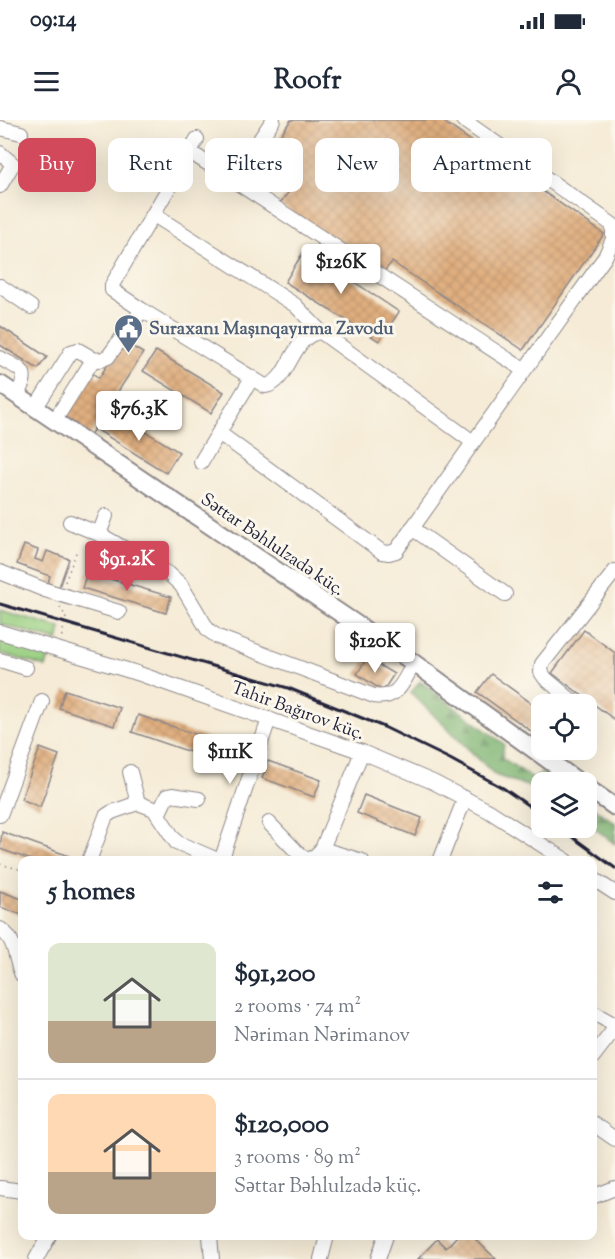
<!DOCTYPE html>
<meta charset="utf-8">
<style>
body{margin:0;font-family:"Sorts Mill Goudy",serif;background:#f2f2f3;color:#1f2937;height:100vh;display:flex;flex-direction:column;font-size:22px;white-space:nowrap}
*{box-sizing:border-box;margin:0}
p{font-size:20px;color:#747a83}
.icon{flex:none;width:33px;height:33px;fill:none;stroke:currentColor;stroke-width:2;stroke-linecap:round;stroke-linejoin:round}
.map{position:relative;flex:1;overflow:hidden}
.details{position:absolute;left:18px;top:736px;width:579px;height:384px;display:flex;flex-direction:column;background:#fff;border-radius:12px;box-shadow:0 6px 24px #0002}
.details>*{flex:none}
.guide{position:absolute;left:18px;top:18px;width:579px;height:54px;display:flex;gap:12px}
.controls{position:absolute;left:531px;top:574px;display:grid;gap:12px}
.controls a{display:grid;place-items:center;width:66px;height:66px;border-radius:12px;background:#fff;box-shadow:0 6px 24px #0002;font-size:30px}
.price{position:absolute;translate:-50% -51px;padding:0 14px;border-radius:6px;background:#fff;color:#222;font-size:20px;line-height:39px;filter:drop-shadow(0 2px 3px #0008)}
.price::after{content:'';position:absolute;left:50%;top:36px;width:18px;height:14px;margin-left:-9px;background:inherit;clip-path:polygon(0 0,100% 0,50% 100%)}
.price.current{background:#d1495b;color:#fff}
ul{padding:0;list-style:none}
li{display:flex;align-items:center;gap:18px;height:150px;padding:0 30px}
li+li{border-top:2px solid #e0e1e3}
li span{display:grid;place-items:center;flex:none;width:168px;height:120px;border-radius:12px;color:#555}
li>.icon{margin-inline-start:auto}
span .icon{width:72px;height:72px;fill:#fffc;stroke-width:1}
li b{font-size:26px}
h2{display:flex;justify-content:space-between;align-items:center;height:72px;padding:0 30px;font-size:26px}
.tag{padding:0 21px;border-radius:12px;background:#fff;box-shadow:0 6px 24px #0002;font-size:21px;line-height:54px}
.tag.current{background:#d1495b;color:#fff}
.status{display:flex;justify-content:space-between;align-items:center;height:42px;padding:0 30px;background:#fff;direction:ltr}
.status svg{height:16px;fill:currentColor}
header{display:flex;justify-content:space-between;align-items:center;height:78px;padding:0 30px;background:#fff;font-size:27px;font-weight:800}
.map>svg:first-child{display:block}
.forest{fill:url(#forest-firs);stroke:#4e6a54;stroke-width:1.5}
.green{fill:#99cf80;stroke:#5e785e;stroke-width:1.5}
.building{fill:url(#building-cross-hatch)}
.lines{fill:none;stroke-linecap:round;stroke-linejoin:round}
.minor-casing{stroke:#8c8688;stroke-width:16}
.major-casing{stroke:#8c8688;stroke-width:20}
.path{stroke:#8c8688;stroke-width:1.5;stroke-dasharray:1.5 4.5;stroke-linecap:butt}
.minor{stroke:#fff;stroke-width:14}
.major{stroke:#fff;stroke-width:16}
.rail{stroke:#22223b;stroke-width:3}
.labels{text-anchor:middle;stroke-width:6;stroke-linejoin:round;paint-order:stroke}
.service-label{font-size:18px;font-weight:bold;fill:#4e5e75;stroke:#fbf7ec;text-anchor:start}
.street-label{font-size:18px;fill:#22223b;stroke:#fbf7ec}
</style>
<div class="status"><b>09:14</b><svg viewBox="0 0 49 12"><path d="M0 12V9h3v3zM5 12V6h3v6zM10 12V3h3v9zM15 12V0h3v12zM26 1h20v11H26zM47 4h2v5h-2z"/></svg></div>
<header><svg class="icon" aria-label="menu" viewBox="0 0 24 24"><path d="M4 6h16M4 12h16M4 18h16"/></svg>Roofr<svg class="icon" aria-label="person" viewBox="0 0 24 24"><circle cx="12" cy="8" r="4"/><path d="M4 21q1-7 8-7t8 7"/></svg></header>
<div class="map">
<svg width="615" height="1139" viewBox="0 0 615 1139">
<defs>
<pattern id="forest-firs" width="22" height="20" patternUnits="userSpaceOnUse" patternTransform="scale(1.5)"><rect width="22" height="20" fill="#7ab26e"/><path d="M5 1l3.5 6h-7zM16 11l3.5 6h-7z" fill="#64905c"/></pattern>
<pattern id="building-cross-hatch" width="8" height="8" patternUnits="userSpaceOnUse" patternTransform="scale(1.5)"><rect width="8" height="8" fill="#e0af7f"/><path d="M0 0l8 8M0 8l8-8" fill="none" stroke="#c0966f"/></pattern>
</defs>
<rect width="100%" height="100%" fill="#fbf7ec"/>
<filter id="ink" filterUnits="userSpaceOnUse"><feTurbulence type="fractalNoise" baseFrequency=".0167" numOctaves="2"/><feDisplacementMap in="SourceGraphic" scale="12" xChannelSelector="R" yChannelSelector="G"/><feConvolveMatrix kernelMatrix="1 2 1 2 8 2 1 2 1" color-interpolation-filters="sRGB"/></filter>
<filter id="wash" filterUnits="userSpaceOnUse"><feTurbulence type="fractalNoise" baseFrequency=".008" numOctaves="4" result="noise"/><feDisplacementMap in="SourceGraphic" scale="24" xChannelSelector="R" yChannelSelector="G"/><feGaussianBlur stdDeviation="1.35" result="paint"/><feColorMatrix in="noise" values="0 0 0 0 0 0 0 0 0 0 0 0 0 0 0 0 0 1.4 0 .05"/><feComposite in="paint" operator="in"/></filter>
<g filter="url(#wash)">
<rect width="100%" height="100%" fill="#f5ebd6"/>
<g class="forest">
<path d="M420,561l84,63 -2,14 32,21 10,-8 16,12h-18l-1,8 -46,-16 -84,-82z"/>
<path d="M586,682l29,21v21l-28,-22z"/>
</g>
<g class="green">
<path d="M0,490l61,18 -3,13 -58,-17z"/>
<path d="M0,519l50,15 -4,13 -46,-14z"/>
</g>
<g id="blocks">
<g class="building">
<path d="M291,0h150l163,114 -81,116 -131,-88 -11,13 -102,-71 13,-16 -33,-23z"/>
<path d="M305,129l94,63 -20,29 -94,-59z"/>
<path d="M0,206l47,31 -9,12 -38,-24z"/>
<path d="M123,221l20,12 -53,82 -27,-17 29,-45 7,5z"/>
<path d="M156,231l68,41 -13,21 -68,-42z"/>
<path d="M112,291l67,41 -13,21 -67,-42z"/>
<path d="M24,425l14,5 -3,9 8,3 4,-11 22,8 -10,28 -11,-4 2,-7 -33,-12z"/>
<path d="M87,452l84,25 -5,16 -84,-25z"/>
<path d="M584,510l31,23v67l-63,-47z"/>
<path d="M367,538l27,16 -11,17 -26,-17z"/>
<path d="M491,554l51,37v28l-65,-47z"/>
<path d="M65,570l55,18 -6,18 -55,-18z"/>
<path d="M138,595l102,34 -6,18 -102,-35z"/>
<path d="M40,628l19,7 -19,52 -19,-8z"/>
<path d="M268,641l53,19 -7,17 -52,-19z"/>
<path d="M364,675l58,23 -7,18 -58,-23z"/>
<path d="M2,712l67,24 -2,5h-33l-34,-12z"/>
<path d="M0,771l22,8v16l-22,-8z"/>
<path d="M457,1116h15l24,23h-78l19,-20 9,9z"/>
</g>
</g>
</g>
<g filter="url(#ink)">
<use href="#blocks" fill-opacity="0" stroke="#8c8688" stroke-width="1.5"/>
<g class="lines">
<defs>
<g id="minor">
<path d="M0,8l21,5"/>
<path d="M197,19l-85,146v5l30,20 123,76c25,-3 26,-52 56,-54l152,110"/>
<path d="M190,32l334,218"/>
<path d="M0,33l13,11 -13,22"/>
<path d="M233,60l40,-60"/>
<path d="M154,95l141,90 26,27"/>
<path d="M0,166l31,21"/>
<path d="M0,238c22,13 31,11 17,37"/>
<path d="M92,239l8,1 8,-3 34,-47"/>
<path d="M36,287l35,-55 7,-2 12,7 1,6 -36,57"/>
<path d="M219,313l163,119 7,1 7,-2 209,-294 8,-18v-14l-150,-105"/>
<path d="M201,342l51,-84"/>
<path d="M70,402l29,12 70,40 12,11 27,45 10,7 156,59c25,4 29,-15 40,-33"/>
<path d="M412,408l93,66"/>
<path d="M99,414l7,-18"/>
<path d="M0,452l45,18 74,22"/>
<path d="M0,512l137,41 225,79 71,30 56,29 78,50"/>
<path d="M0,540l26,8"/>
<path d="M577,585l-32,-27 -4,-6 1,-8 73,-93"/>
<path d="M549,641l8,-11"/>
<path d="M130,652l8,31"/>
<path d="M0,695l42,-114"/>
<path d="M158,695l9,-19 5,-1 27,4"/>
<path d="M269,703l31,32 6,4h6l10,-10 40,-97"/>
<path d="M322,729l40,12"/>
<path d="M89,741l17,-45 6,-4 26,-9 16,6 22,33 44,19"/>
<path d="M221,741l48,-142"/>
<path d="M440,741l25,-63"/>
<path d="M592,758l23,15"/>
<path d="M0,809c17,11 14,29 22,46"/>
<path d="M592,892l23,13"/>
<path d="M592,938l23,-30"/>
<path d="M592,1003l23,16"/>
<path d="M0,1068l22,3"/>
<path d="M592,1077l23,-9"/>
<path d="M210,1116l2,23"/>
<path d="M36,1139l13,-23"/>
<path d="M321,1139l6,-23"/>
<path d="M378,1139l8,-23"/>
</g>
<g id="major">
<path d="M0,264l414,279 166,120"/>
<path d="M586,667l29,20"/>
</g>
</defs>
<use href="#minor" class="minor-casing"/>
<use href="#major" class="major-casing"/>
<g class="path">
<path d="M65,462l12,-32"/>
<path d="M60,487l6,10 -5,22"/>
<path d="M0,744l22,6"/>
</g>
<use href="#minor" class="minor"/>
<use href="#major" class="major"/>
<g class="rail">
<path d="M0,484l288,84 96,39 66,32 53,29 39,27"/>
<path d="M560,708l55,40"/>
</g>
</g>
</g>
<defs>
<symbol id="civic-pin" viewBox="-11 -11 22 30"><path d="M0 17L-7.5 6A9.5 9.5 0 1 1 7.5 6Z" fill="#5c6f8a" stroke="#fbf7ec"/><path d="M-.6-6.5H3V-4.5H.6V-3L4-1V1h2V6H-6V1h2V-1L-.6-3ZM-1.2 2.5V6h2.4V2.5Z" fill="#fff"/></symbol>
</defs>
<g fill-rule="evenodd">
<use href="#civic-pin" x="112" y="192" width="33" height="45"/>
</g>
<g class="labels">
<g class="service-label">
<text x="149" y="214">Suraxanı Maşınqayırma Zavodu</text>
</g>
<g class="street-label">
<text transform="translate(273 424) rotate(34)" y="6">Səttar Bəhlulzadə küç.</text>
<text transform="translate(298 590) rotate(20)" y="6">Tahir Bağırov küç.</text>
</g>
</g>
</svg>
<div class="controls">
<a><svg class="icon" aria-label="locate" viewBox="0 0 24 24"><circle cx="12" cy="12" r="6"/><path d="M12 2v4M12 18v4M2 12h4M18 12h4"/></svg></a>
<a><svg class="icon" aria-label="layers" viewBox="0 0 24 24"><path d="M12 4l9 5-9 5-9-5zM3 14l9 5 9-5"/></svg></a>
</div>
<b class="price" style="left:341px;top:175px">$126K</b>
<b class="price" style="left:139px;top:322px">$76.3K</b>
<b class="price current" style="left:127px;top:472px">$91.2K</b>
<b class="price" style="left:375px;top:554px">$120K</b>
<b class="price" style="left:230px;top:665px">$111K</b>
<div class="guide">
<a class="tag current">Buy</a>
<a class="tag">Rent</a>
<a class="tag">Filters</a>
<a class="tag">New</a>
<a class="tag">Apartment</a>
</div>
<section class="details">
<h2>5 homes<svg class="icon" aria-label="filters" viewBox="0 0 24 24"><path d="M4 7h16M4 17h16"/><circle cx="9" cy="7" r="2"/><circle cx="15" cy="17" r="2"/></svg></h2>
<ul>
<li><span style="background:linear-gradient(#dfe7d0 65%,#b9a48a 0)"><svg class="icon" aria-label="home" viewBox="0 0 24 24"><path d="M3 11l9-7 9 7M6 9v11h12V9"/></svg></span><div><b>$91,200</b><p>2 rooms · 74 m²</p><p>Nəriman Nərimanov</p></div></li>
<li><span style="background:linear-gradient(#ffd9b3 65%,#b9a48a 0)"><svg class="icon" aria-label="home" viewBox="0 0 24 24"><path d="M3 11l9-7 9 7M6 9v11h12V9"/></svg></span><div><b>$120,000</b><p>3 rooms · 89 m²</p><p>Səttar Bəhlulzadə küç.</p></div></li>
</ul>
</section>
</div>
